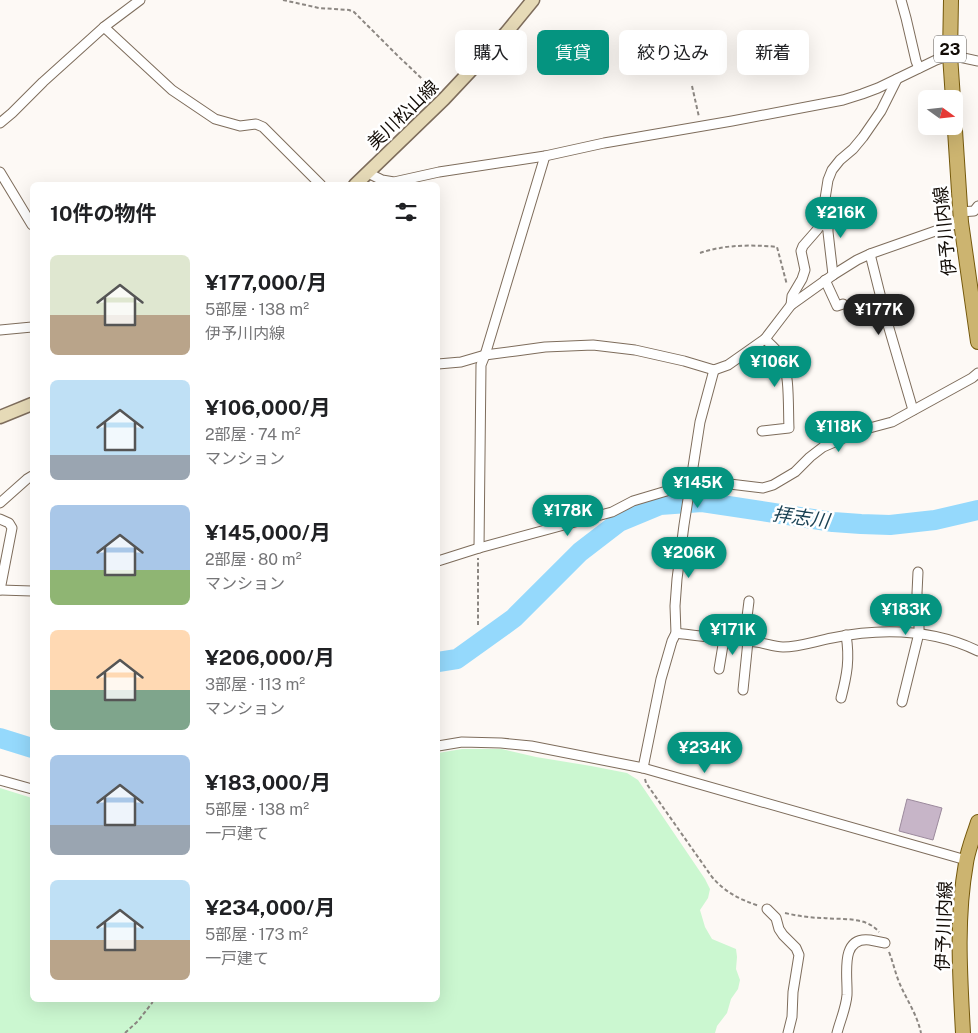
<!DOCTYPE html>
<html lang="ja">
<meta charset="utf-8">
<style>
body{margin:0;font-family:"Public Sans","Noto Sans JP",sans-serif;background:#f2f2f2;color:#202124;height:100vh;display:flex;flex-direction:column;font-size:19px;white-space:nowrap}
*{box-sizing:border-box;margin:0}
p{font-size:16px;color:#757577}
.icon{flex:none;width:28px;height:28px;fill:none;stroke:currentColor;stroke-width:2;stroke-linecap:round;stroke-linejoin:round}
.map{position:relative;flex:1;overflow:hidden}
.details{position:absolute;left:30px;top:182px;width:410px;height:820px;display:flex;flex-direction:column;background:#fff;border-radius:8px;box-shadow:0 5px 20px #0002}
.details>*{flex:none}
.hud{position:absolute;left:455px;top:30px;width:448px;height:45px;display:flex;gap:10px}
.needle{width:32px;rotate:105deg}
.buttons{position:absolute;left:918px;top:90px;display:grid;gap:10px}
.buttons a{display:grid;place-items:center;width:45px;height:45px;border-radius:8px;background:#fff;box-shadow:0 5px 20px #0002;font-size:25px}
.price{position:absolute;translate:-50% -42px;padding:0 11px;border-radius:18px;background:#059480;color:#fff;font-size:16px;line-height:32px;filter:drop-shadow(0 1px 2px #0008)}
.price::after{content:'';position:absolute;left:50%;top:30px;width:15px;height:11px;margin-left:-8px;background:inherit;clip-path:polygon(0 0,100% 0,50% 100%)}
.price.current{background:#222;color:#fff}
ul{padding:0;list-style:none}
li{display:flex;align-items:center;gap:15px;height:125px;padding:0 20px}
li span{display:grid;place-items:center;flex:none;width:140px;height:100px;border-radius:8px;color:#555}
li>.icon{margin-inline-start:auto}
span .icon{width:60px;height:60px;fill:#fffc;stroke-width:1}
li b{font-size:21px}
h2{display:flex;justify-content:space-between;align-items:center;height:60px;padding:0 20px;font-size:21px}
.pill{padding:0 18px;border-radius:8px;background:#fff;box-shadow:0 5px 20px #0002;font-size:18px;line-height:45px}
.pill.current{background:#059480;color:#fff}
.map>svg:first-child{display:block}
.green{fill:#cbf7d0}
.lines{fill:none;stroke-linecap:round;stroke-linejoin:round}
.river{stroke:#95d9fc;stroke-width:20}
.building{fill:#c7b5c8;stroke:#9c8a9d}
.street-casing{stroke:#7e6d5c;stroke-width:11}
.secondary-casing{stroke:#7e6d5c;stroke-width:15}
.primary-casing{stroke:#75590c;stroke-width:16}
.path{stroke:#8c8782;stroke-width:2;stroke-dasharray:4 2.5;stroke-linecap:butt}
.street{stroke:#fff;stroke-width:9}
.secondary{stroke:#e6dab7;stroke-width:12}
.primary{stroke:#ccb470;stroke-width:14}
.labels{text-anchor:middle;stroke-width:5;stroke-linejoin:round;paint-order:stroke}
.shield{fill:#fff;stroke:#595551;stroke-width:1}
.shield-label{font-size:16px;font-weight:bold;fill:#120c06}
.street-label{font-size:18px;fill:#120c06;stroke:#fff}
.water-label{font-size:19px;font-style:italic;fill:#1b4254;stroke:#fff}
</style>
<div class="map">
<svg width="978" height="1033" viewBox="0 0 978 1033">
<rect width="100%" height="100%" fill="#fdf9f5"/>
<path class="green" d="M462,749h40l34,8 55,9 36,7 11,7 67,99 5,10 -2,9 -8,12 5,17 7,12 24,10 1,8 -1,12 4,11 -2,9 -7,10 -4,14 -10,13 -2,7h-715v-245l32,10v202h406v-247z"/>
<g class="lines">
<g class="river">
<path d="M438,662l19,-3 57,-41 66,-66 39,-30 41,-17 42,-3 131,20 28,2 29,1 45,-5 43,-10"/>
<path d="M0,738l32,10"/>
</g>
</g>
<path class="building" d="M907,799l35,9 -9,32 -34,-9z"/>
<g class="lines">
<defs>
<g id="street">
<path d="M901,0l5,18 10,43 3,7"/>
<path d="M104,27l68,63 43,29 25,7 16,-2 7,3 58,58"/>
<path d="M0,123l12,-10 31,-31 61,-55 36,-27"/>
<path d="M0,172l32,53"/>
<path d="M368,173l14,7 12,2 45,-10 106,-16 59,-13 128,-22 111,-21 19,-6 16,-6 58,-28 14,-5 28,6"/>
<path d="M960,212l14,-1 4,-5"/>
<path d="M821,224l7,4v4l5,43"/>
<path d="M870,254l16,64 27,92"/>
<path d="M825,280l12,26 6,-2"/>
<path d="M791,305l1,-9 10,-17 3,-9 -4,-19 2,-5 14,-16 4,-6 7,-44 4,-10 8,-10 13,-11 10,-12 18,-26 16,-32"/>
<path d="M0,330l32,-3"/>
<path d="M438,364l23,-2 24,-7 31,-4 29,-4 48,-2 42,5 49,11 30,9 14,-5 37,-26 26,-34 42,-30 24,-15 13,-6 91,-32"/>
<path d="M762,431l27,-3c-1,-18 1,-57 -8,-72 -4,-6 -11,-12 -16,-17"/>
<path d="M0,503l27,-24 5,-3"/>
<path d="M0,519l9,4 3,5 -12,62"/>
<path d="M479,548l2,-183 4,-10 60,-199"/>
<path d="M438,561l41,-13 133,-36 21,-11 57,-17 23,-2 50,6 10,-3 22,-13 15,-15 13,-10 39,-17 30,-8 80,-44 6,-5"/>
<path d="M0,590l32,1"/>
<path d="M676,633c27,4 54,6 80,9 9,1 18,5 27,5 16,0 33,-6 49,-9 49,-10 100,-9 146,13"/>
<path d="M744,641l5,-40"/>
<path d="M719,669l5,-30"/>
<path d="M743,690l5,-49"/>
<path d="M841,698c6,-23 9,-39 5,-63"/>
<path d="M902,702l17,-69v-12l-2,-28 1,-21"/>
<path d="M438,746l24,-4 39,1 30,3 112,22 323,92"/>
<path d="M643,768l18,-89 11,-38 4,-8 -1,-27 2,-27 7,-54 16,-103 14,-52"/>
<path d="M0,780l32,9"/>
<path d="M767,909l9,9 3,11 4,6 13,13 3,7 -6,37 -1,25 -4,16"/>
<path d="M837,1033c3,-12 9,-25 10,-38 1,-19 -8,-59 23,-55 5,1 10,2 15,3"/>
</g>
<g id="secondary">
<path d="M355,185l89,-86 62,-66 27,-33"/>
<path d="M0,417l32,-13"/>
</g>
<g id="primary">
<path d="M951,0l-1,55 3,44"/>
<path d="M954,115l7,107 17,120"/>
<path d="M963,1033c-3,-57 -7,-114 3,-170 2,-14 8,-28 12,-41"/>
</g>
</defs>
<use href="#street" class="street-casing"/>
<use href="#secondary" class="secondary-casing"/>
<use href="#primary" class="primary-casing"/>
<g class="path">
<path d="M283,0l36,8 30,2 5,2 45,45 36,34"/>
<path d="M692,86l7,31"/>
<path d="M700,253c6,-2 13,-4 20,-5 14,-3 42,-3 57,-1l10,38"/>
<path d="M478,625v-67"/>
<path d="M645,779l1,4 66,94c14,16 27,22 47,29"/>
<path d="M785,913c13,3 26,5 39,5 18,2 42,-2 55,14"/>
<path d="M889,952c4,10 6,20 10,30 7,17 18,32 22,51"/>
<path d="M125,1033l13,-12 14,-18 1,-3"/>
</g>
<use href="#street" class="street"/>
<use href="#secondary" class="secondary"/>
<use href="#primary" class="primary"/>
</g>
<g class="labels">
<rect class="shield" x="934" y="35.5" width="32" height="27" rx="4"/>
<g class="shield-label">
<text x="950" y="55">23</text>
</g>
<g class="street-label">
<text transform="translate(403 115) rotate(-44)" y="6">美川松山線</text>
<text transform="translate(945 231) rotate(-96)" y="6">伊予川内線</text>
<text transform="translate(944 926) rotate(-88)" y="6">伊予川内線</text>
</g>
<g class="water-label">
<text transform="translate(801 517) rotate(8)" y="7">拝志川</text>
</g>
</g>
</svg>
<div class="buttons">
<a><svg class="needle" viewBox="-14 -14 28 28"><path d="M0-13l5 13h-10z" fill="#e53935"/><path d="M0 13l5-13h-10z" fill="#757577"/></svg></a>
</div>
<b class="price" style="left:841px;top:239px">¥216K</b>
<b class="price current" style="left:879px;top:336px">¥177K</b>
<b class="price" style="left:775px;top:388px">¥106K</b>
<b class="price" style="left:839px;top:453px">¥118K</b>
<b class="price" style="left:698px;top:509px">¥145K</b>
<b class="price" style="left:568px;top:537px">¥178K</b>
<b class="price" style="left:689px;top:579px">¥206K</b>
<b class="price" style="left:906px;top:636px">¥183K</b>
<b class="price" style="left:733px;top:656px">¥171K</b>
<b class="price" style="left:705px;top:774px">¥234K</b>
<div class="hud">
<a class="pill">購入</a>
<a class="pill current">賃貸</a>
<a class="pill">絞り込み</a>
<a class="pill">新着</a>
</div>
<section class="details">
<h2>10件の物件<svg class="icon" aria-label="filters" viewBox="0 0 24 24"><path d="M4 7h16M4 17h16"/><circle cx="9" cy="7" r="2"/><circle cx="15" cy="17" r="2"/></svg></h2>
<ul>
<li><span style="background:linear-gradient(#dfe7d0 60%,#b9a48a 0)"><svg class="icon" aria-label="home" viewBox="0 0 24 24"><path d="M3 11l9-7 9 7M6 9v11h12V9"/></svg></span><div><b>¥177,000/月</b><p>5部屋 · 138 m²</p><p>伊予川内線</p></div></li>
<li><span style="background:linear-gradient(#bfe0f5 75%,#9aa5b1 0)"><svg class="icon" aria-label="home" viewBox="0 0 24 24"><path d="M3 11l9-7 9 7M6 9v11h12V9"/></svg></span><div><b>¥106,000/月</b><p>2部屋 · 74 m²</p><p>マンション</p></div></li>
<li><span style="background:linear-gradient(#a9c7e8 65%,#8fb573 0)"><svg class="icon" aria-label="home" viewBox="0 0 24 24"><path d="M3 11l9-7 9 7M6 9v11h12V9"/></svg></span><div><b>¥145,000/月</b><p>2部屋 · 80 m²</p><p>マンション</p></div></li>
<li><span style="background:linear-gradient(#ffd9b3 60%,#7fa58c 0)"><svg class="icon" aria-label="home" viewBox="0 0 24 24"><path d="M3 11l9-7 9 7M6 9v11h12V9"/></svg></span><div><b>¥206,000/月</b><p>3部屋 · 113 m²</p><p>マンション</p></div></li>
<li><span style="background:linear-gradient(#a9c7e8 70%,#9aa5b1 0)"><svg class="icon" aria-label="home" viewBox="0 0 24 24"><path d="M3 11l9-7 9 7M6 9v11h12V9"/></svg></span><div><b>¥183,000/月</b><p>5部屋 · 138 m²</p><p>一戸建て</p></div></li>
<li><span style="background:linear-gradient(#bfe0f5 60%,#b9a48a 0)"><svg class="icon" aria-label="home" viewBox="0 0 24 24"><path d="M3 11l9-7 9 7M6 9v11h12V9"/></svg></span><div><b>¥234,000/月</b><p>5部屋 · 173 m²</p><p>一戸建て</p></div></li>
</ul>
</section>
</div>
